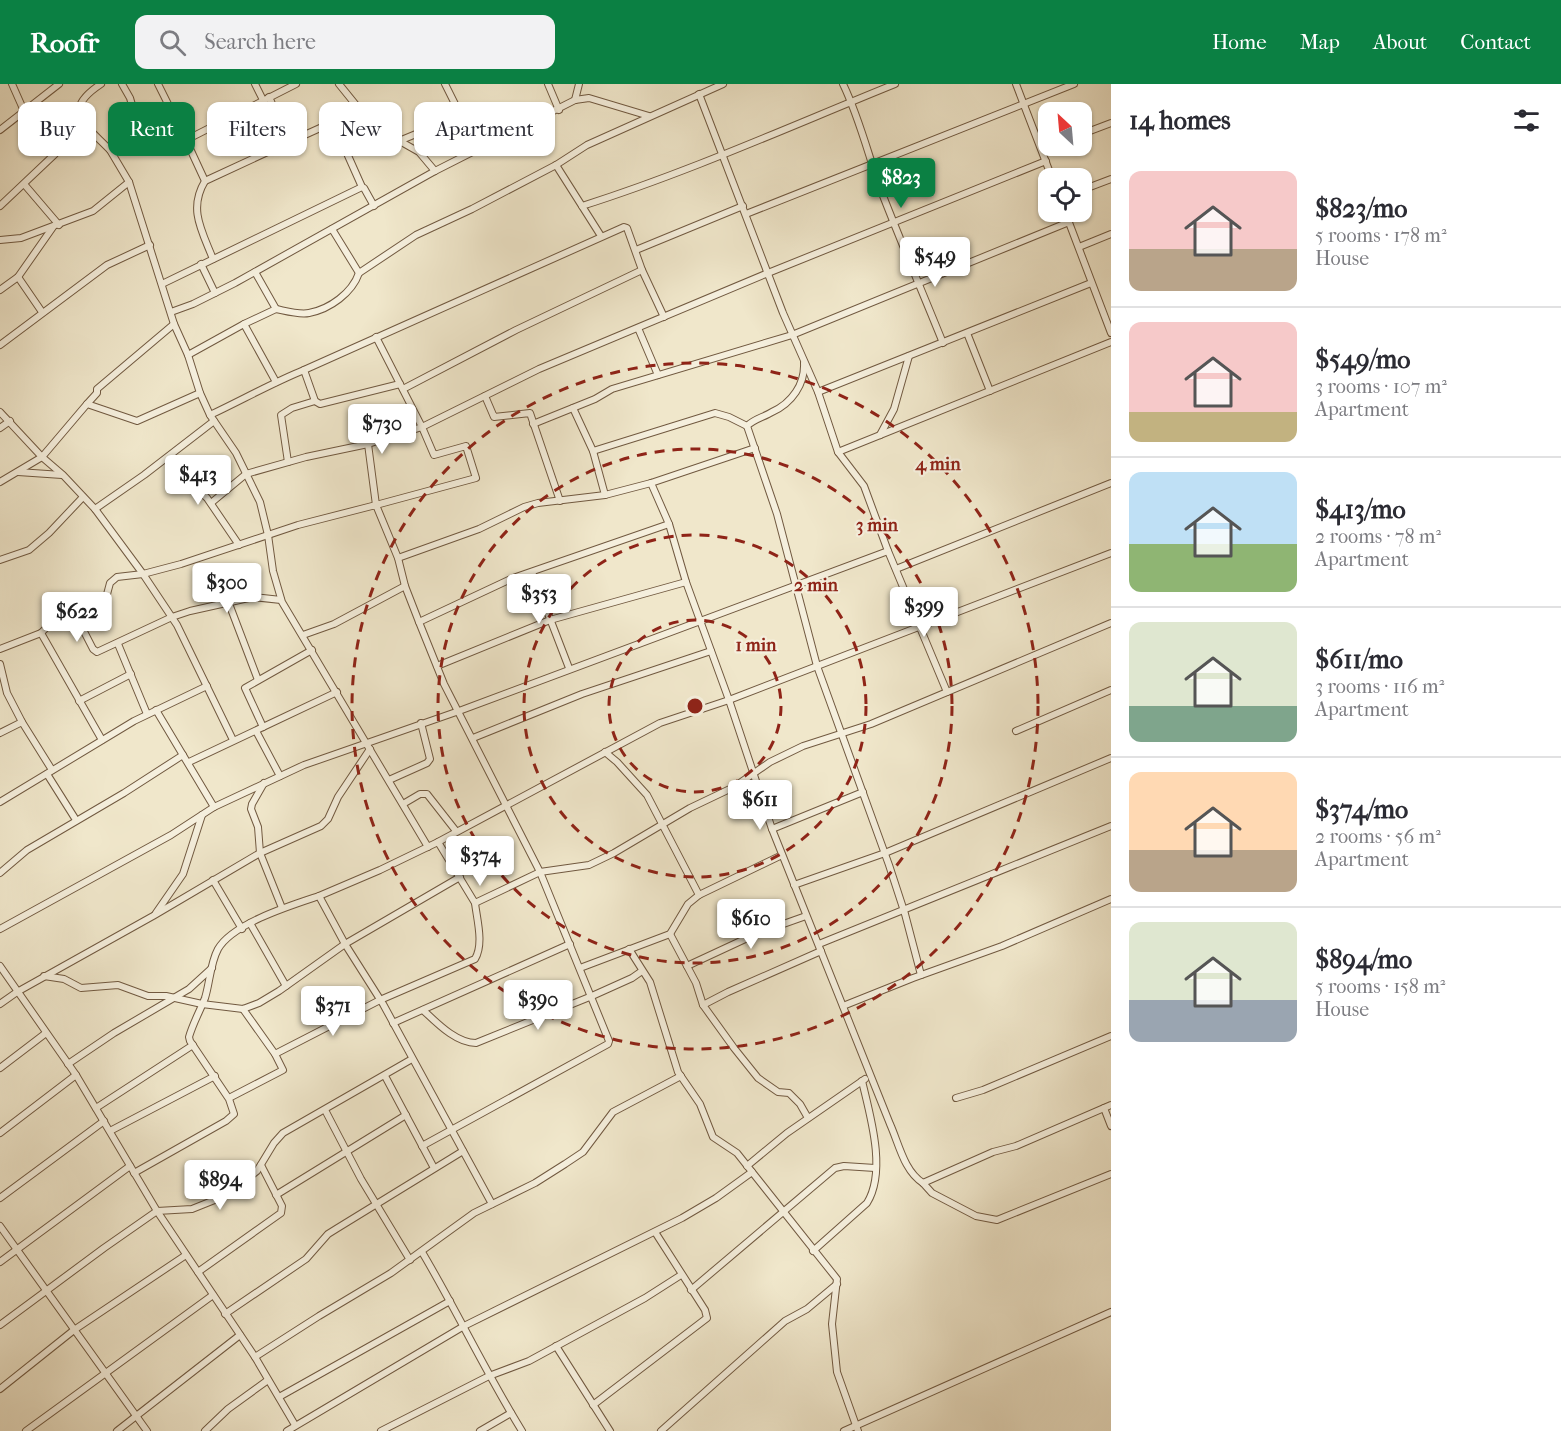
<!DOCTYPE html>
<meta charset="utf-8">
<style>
body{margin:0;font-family:"IM FELL French Canon",serif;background:#f2f2f3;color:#2b2b33;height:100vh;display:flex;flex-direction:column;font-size:22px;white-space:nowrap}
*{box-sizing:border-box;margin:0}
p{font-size:20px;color:#7c7c81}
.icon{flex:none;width:33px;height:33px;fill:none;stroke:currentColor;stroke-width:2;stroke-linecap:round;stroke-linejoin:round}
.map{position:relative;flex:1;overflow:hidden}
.details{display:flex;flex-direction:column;background:#fff;width:450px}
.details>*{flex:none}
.banner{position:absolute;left:18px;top:18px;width:570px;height:54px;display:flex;gap:12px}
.needle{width:39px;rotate:334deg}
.fabs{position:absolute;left:1038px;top:18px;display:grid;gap:12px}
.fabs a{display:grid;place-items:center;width:54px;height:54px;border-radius:12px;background:#fff;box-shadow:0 2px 4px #0004;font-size:30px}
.price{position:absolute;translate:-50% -51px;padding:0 14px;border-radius:6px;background:#fff;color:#222;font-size:20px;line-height:39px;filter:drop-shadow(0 2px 3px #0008)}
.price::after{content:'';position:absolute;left:50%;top:36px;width:18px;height:14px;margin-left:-9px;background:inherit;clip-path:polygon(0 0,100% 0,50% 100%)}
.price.on{background:#0b8043;color:#fff}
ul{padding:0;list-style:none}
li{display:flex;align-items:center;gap:18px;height:150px;padding:0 18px}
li+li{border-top:2px solid #e1e1e2}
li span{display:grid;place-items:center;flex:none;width:168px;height:120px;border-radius:12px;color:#555}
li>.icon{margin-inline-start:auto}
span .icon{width:72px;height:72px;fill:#fffc;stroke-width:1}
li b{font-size:26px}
h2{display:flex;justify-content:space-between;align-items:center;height:72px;padding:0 18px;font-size:26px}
.tag{padding:0 21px;border-radius:12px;background:#fff;box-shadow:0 2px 4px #0004;font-size:21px;line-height:54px}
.tag.on{background:#0b8043;color:#fff}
header{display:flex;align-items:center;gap:36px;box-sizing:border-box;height:84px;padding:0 30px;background:#0b8043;color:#fff}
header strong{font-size:28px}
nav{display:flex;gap:33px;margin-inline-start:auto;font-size:21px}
.search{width:420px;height:54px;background:#f2f2f3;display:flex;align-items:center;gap:15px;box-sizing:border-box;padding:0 21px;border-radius:12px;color:#7c7c81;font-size:22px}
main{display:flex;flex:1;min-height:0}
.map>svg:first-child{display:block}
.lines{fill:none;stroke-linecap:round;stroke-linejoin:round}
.minor-casing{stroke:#715940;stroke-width:8}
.minor{stroke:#f5efdd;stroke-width:6}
.ring{fill:none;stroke:#8f2418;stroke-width:3;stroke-dasharray:10 8}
.centre{fill:#8f2418;stroke:#f5efdd;stroke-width:3}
.ring-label{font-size:18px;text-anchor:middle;font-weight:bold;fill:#8f2418;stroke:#f5efdd;stroke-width:4.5;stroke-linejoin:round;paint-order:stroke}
</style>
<header>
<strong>Roofr</strong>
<div class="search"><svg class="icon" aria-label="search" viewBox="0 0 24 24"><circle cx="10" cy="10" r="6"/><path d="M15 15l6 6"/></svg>Search here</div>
<nav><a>Home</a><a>Map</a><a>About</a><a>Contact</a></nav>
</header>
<main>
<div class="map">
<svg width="1111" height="1347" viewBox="0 0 1111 1347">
<rect width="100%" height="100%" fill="#f0e7cb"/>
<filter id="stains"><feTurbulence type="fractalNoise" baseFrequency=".00333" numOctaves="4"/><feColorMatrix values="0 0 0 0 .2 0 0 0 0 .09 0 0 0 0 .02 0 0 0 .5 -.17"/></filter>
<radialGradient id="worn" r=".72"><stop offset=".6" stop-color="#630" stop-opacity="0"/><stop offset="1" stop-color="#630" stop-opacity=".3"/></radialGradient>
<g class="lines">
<defs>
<g id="minor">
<path d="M12,0l12,27"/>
<path d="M101,0c-41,27 -16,40 9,66"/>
<path d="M122,0l8,14 5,17 -25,35 19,32 45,142 14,31 12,38 10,22 26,38 24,49 8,33 5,36 9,31 146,245"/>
<path d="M158,0l28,56"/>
<path d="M255,0l8,16"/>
<path d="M339,0l21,26 22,21 37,21 16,19"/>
<path d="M445,0l32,64"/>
<path d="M548,0l11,26"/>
<path d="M843,0c16,33 25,70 37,104 20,52 42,103 63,155"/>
<path d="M1016,0l36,94"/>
<path d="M699,10l84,219 35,79 20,60 26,34 24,65 59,141"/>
<path d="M575,16l4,-16"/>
<path d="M333,38l29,65 2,1 10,18"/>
<path d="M0,46l59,-46"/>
<path d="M1082,50l29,-11"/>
<path d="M399,57l63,-26"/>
<path d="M289,58l71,-32"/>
<path d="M1042,66l11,-4"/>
<path d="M556,81l45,71"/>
<path d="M205,97l84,-39 -20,-45"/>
<path d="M24,100l35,41"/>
<path d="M1082,106l29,-11"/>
<path d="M0,122l55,-52 29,-30"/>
<path d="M582,122c107,-34 209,-80 313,-122"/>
<path d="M1065,128l46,121"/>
<path d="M746,130l328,-130"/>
<path d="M332,145l27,44 57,-38 56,-26 84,-44 31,-20 136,-61"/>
<path d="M0,156l21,-2 72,-27 36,-29"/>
<path d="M1079,163l32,-13"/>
<path d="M636,166l107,-44"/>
<path d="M213,175c-11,-28 -25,-50 -8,-78l-19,-41 110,-56"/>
<path d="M201,180l14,29"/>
<path d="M18,193l24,35"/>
<path d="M162,200l200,-97"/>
<path d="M0,206l18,-13 35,-50"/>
<path d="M276,225c10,2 23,6 33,4 21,-4 43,-20 50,-40"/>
<path d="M171,228l22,-8 42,-21 200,-112 140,-71 14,-2 60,18"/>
<path d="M244,240l32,-15 -21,-37"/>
<path d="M638,244l20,47"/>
<path d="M967,249l23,58"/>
<path d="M376,253l46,90 117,-58 229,-96 278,-112"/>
<path d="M0,261l107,-80 43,-20"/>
<path d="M188,271l56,-31 32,58"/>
<path d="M804,279c1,21 -12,40 -32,49 -8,5 -18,7 -25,14l30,88 40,152 72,199 16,49 16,61"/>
<path d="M304,286l320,-143 3,1 15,42 22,47"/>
<path d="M403,305l113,-59 126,-60"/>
<path d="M818,308l273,-109"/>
<path d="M485,312l9,21 36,-4 30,88"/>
<path d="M87,320l10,-11v-4l77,-65"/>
<path d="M573,324l20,43 12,44"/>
<path d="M0,328l42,45 21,18 32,34 48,65 34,51 56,115"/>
<path d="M210,331c32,-15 62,-32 94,-45l11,31 5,3 80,-20"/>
<path d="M533,340l62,-25 17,-10 180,-54 277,-113"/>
<path d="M422,343l12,28 32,-9 10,32 -100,27 -8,-61z"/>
<path d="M0,344l10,-7"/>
<path d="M880,351l14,-26 15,-53"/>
<path d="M593,367l122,-38 14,4 18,9"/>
<path d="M838,368l273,-110"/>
<path d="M166,375l41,39 32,47"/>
<path d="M288,378l-7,-47 11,-7 23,-7"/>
<path d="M18,388l44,3"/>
<path d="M0,398l42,-25 45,-53 50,17 63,-28"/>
<path d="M651,399l18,41 17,58 43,118 43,129 118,295c9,20 14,47 33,59l70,-31 23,-6 95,-41"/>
<path d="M211,419l35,-29 60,-17 62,-13"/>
<path d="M95,425l49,-34 70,-54"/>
<path d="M398,474l81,-29 45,-22 14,-4 67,-8 46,-12 104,-35"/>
<path d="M0,476l29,-10 20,-17 34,-36"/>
<path d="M896,485l215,-86"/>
<path d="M532,488l37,96"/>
<path d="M228,517l30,79"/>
<path d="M74,528l19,37 4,3 75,-35 18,-6 63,-14 28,3"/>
<path d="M419,538l94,-44 156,-54"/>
<path d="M41,549l61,107"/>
<path d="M303,551l31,-11 71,-38"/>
<path d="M118,560l29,70"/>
<path d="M0,565l41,-16 12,-12 12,-8 34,-8 7,-7 4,-15 7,-6 26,-3 38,-10 117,-39 78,-20 22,53 7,28 14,36 25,62 96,188 69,169 -1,3 -186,102"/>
<path d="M0,580l7,29 15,29 30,48"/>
<path d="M437,582l113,-46 136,-38"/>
<path d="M79,617l52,-27"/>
<path d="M156,626l58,97"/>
<path d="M263,643l-18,-39 67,-38"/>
<path d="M256,647l24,45"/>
<path d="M1016,647l95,-41"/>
<path d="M0,649l22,-11"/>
<path d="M473,654l109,-44 129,-43"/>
<path d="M605,668l12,10 30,33 52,100"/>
<path d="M189,678l148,-70"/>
<path d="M47,690l29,46"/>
<path d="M389,696l38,-17 3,-4 -9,-36"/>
<path d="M264,699l-12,21 -1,5 7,18 2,26 22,55"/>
<path d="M0,718l134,-81 73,-35"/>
<path d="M403,720l17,-10h7l29,37"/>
<path d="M772,745l91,-37"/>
<path d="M438,758l37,61 65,-31 49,-7 25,-12 76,-45 44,-21 36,-25 33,-16 68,-22 240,-101"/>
<path d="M0,789l27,-23 97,-57 59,-38"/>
<path d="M213,796l29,49"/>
<path d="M794,801l91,-32 226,-95"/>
<path d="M156,829l27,-39 19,-59"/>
<path d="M250,839l36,63"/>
<path d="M0,845l171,-94 43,-28 90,-42 155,-54 429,-160"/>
<path d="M670,850l26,49 7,22 31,43 24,30 20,14 11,1 11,11 8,14"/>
<path d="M819,860l292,-118"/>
<path d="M629,865l21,33 28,90 22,32 13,33 24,16 100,126 -5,45 5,48 21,59"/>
<path d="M0,882l76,109 81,136 98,146 40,68"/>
<path d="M687,882l71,-33 48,-17"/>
<path d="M580,884l90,-34 18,-30 11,-9 83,-40"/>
<path d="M44,892l20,3 17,9 37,-3 30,11h18l36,8 41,5 16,-6 20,-12 66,-47 115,-67"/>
<path d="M0,920l17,-12 136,-76 107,-63 61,-27 7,-7 10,-22 32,-48"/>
<path d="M703,921l25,-13 93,-41"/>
<path d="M843,922l70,-28 89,-32 109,-47"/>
<path d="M423,926c14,13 33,33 53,33l116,-47 40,-18 10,-7"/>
<path d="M393,939l177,-79"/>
<path d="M275,970l105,-54 95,-41c9,-15 2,-39 0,-56"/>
<path d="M68,980l46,-31 75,-44 23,-21"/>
<path d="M0,984l46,-35"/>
<path d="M385,992l49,92"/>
<path d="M229,1014l54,-28 -8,-16 -32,-45"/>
<path d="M956,1014l27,-8 128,-54"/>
<path d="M96,1024l97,-63"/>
<path d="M1104,1024l7,18"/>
<path d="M325,1026l36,69 49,81"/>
<path d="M110,1047l105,-55"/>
<path d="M0,1049l76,-58"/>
<path d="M747,1082l40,-33 78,-54"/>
<path d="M134,1089l92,-52 8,-7 -5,-15 -39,-58 -1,-4c4,-14 11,-26 16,-39 5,-16 5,-34 13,-49 15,-26 74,-44 101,-53"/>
<path d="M923,1099l9,10 44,23 21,4 114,-46"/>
<path d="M276,1111l130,-80"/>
<path d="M0,1114l104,-77"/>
<path d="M492,1120l-109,-200 -38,-60 -26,-48 61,-26 58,-28 222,-119 69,-23 382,-147"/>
<path d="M0,1142l147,205"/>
<path d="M813,1167l54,-48c20,-32 3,-88 -5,-122"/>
<path d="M422,1168c35,59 64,121 100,179"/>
<path d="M0,1178l130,-96"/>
<path d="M198,1188l83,-59 1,-7 -21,-41"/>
<path d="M691,1206l144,-122 9,-2 31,2"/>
<path d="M225,1230l81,-55 22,-25 8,-5 127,-78"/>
<path d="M0,1241l104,-77 53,-37 35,-2 25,-10 22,-14 18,-14 17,-28 9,-10 129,-74"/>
<path d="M556,1262l54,85"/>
<path d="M255,1273l64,-41 72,-43 83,-60 61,-30 30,-19 18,-12 30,-40 68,-36"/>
<path d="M0,1305l74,-59 112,-75"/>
<path d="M279,1313l171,-96"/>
<path d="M593,1321l114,-87 -2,-8 -50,-78"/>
<path d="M26,1347l187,-136"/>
<path d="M117,1347l123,-96"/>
<path d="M205,1347l23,-22 40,-29"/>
<path d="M287,1347l177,-105 218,-108 34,-20 36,-26"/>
<path d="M381,1347l108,-55 40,-15 116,-63 36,-23"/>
<path d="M480,1347l31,-18"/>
<path d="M661,1347l124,-110 22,-12 30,-25"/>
<path d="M844,1347l267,-119"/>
</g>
</defs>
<use href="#minor" class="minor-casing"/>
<use href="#minor" class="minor"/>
</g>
<g class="ring">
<circle cx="695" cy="622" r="86"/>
<circle cx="695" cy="622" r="171"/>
<circle cx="695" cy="622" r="257"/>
<circle cx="695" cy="622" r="343"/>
</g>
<circle cx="695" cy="622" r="9" class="centre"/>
<g class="ring-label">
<text x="938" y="386">4 min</text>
<text x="877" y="447">3 min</text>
<text x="816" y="507">2 min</text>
<text x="756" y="567">1 min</text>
</g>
<rect width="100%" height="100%" filter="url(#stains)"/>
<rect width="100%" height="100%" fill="url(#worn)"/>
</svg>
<div class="fabs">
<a><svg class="needle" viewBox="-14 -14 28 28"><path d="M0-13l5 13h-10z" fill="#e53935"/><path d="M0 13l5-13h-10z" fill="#7c7c81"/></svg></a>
<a><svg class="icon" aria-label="locate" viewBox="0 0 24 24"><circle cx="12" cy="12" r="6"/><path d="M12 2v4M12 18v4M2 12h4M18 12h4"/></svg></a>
</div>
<b class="price on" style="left:901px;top:125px">$823</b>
<b class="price" style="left:935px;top:204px">$549</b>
<b class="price" style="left:382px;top:371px">$730</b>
<b class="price" style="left:198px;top:422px">$413</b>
<b class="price" style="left:227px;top:530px">$300</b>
<b class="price" style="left:539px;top:541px">$353</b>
<b class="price" style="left:924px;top:554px">$399</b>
<b class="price" style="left:77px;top:559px">$622</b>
<b class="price" style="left:760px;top:747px">$611</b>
<b class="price" style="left:480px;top:803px">$374</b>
<b class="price" style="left:751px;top:866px">$610</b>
<b class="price" style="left:538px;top:947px">$390</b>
<b class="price" style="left:333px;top:953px">$371</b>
<b class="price" style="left:220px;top:1127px">$894</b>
<div class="banner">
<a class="tag">Buy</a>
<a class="tag on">Rent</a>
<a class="tag">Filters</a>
<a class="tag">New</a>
<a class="tag">Apartment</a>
</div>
</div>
<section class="details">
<h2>14 homes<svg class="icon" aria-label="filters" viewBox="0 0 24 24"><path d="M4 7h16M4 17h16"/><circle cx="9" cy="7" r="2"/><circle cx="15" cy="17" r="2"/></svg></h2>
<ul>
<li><span style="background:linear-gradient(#f6c9c9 65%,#b9a48a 0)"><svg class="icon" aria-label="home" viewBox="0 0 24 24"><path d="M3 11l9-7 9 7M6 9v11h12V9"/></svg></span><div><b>$823/mo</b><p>5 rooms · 178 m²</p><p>House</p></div></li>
<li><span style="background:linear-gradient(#f6c9c9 75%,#c2b280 0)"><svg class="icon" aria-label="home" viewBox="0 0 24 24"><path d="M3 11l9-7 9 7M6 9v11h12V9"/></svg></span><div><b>$549/mo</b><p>3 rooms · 107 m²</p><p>Apartment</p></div></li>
<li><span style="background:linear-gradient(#bfe0f5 60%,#8fb573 0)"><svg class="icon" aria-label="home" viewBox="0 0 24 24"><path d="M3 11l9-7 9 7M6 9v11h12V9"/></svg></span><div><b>$413/mo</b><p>2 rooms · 78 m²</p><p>Apartment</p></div></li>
<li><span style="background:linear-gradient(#dfe7d0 70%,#7fa58c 0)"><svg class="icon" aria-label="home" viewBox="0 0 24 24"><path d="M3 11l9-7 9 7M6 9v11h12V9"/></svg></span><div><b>$611/mo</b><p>3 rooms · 116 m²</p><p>Apartment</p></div></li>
<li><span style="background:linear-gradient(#ffd9b3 65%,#b9a48a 0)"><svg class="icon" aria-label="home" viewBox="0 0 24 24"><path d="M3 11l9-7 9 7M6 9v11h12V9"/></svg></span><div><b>$374/mo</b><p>2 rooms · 56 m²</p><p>Apartment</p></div></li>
<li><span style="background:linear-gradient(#dfe7d0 65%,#9aa5b1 0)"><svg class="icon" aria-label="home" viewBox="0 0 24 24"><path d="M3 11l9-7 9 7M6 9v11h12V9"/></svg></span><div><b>$894/mo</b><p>5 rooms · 158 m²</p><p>House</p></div></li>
</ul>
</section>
</main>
